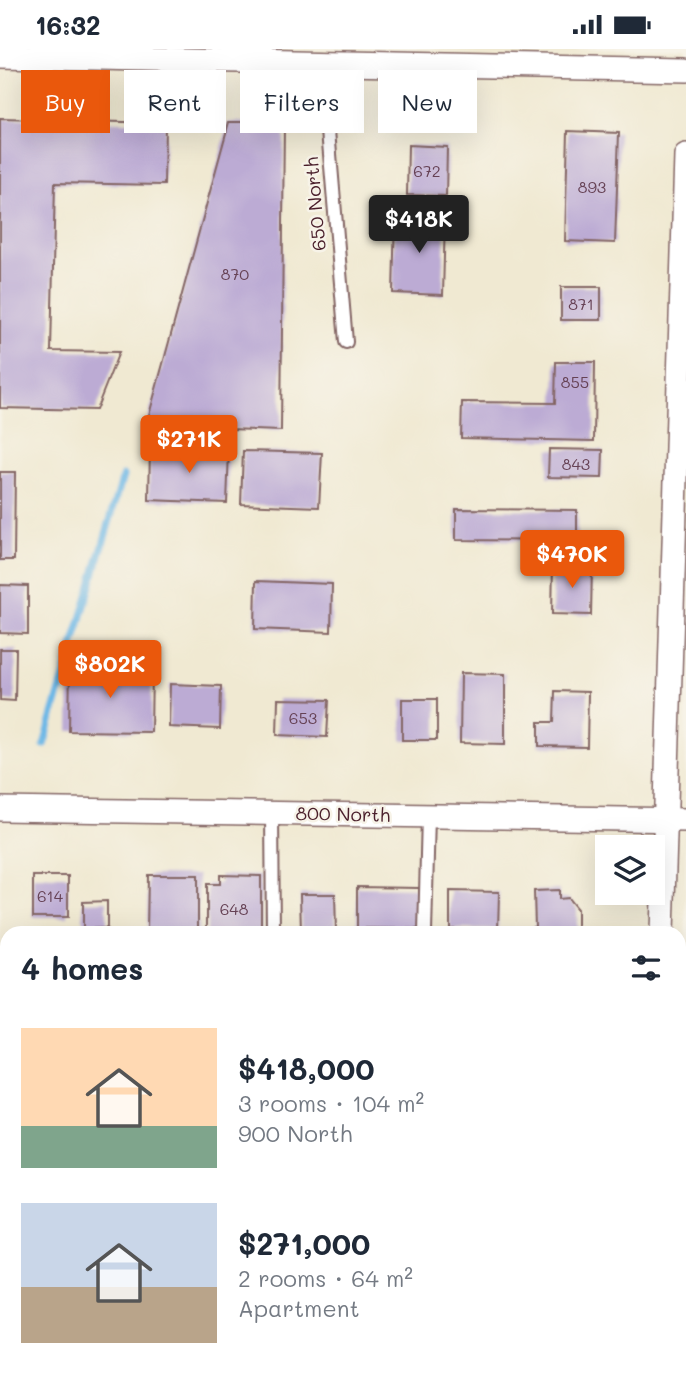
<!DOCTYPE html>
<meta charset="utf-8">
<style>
body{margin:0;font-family:Mali,sans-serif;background:#f2f2f3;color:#1f2937;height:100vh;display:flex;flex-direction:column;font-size:26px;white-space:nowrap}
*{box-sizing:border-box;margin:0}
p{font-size:23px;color:#747a83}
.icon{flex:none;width:38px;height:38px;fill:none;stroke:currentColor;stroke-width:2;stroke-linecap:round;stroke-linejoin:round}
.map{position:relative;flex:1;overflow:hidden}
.details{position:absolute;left:0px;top:877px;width:686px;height:450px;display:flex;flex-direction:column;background:#fff;border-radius:21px 21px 0 0;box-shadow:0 7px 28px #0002}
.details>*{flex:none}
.guide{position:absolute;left:21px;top:21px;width:644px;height:63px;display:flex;gap:14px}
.controls{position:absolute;left:595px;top:786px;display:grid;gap:14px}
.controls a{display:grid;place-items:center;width:70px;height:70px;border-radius:0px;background:#fff;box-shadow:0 7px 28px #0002;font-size:35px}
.price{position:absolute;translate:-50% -60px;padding:0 16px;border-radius:7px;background:#ea580c;color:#fff;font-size:23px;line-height:46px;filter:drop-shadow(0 2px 4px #0008)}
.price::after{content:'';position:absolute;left:50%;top:42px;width:21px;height:16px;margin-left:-10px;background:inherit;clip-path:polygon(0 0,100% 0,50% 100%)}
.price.current{background:#222;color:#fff}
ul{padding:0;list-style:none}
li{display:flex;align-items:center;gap:21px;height:175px;padding:0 21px}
li span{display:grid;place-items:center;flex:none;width:196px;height:140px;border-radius:0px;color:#555}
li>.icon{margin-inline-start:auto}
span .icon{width:84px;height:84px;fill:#fffc;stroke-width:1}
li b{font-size:30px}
h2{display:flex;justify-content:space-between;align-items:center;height:84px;padding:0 21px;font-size:30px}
.tag{padding:0 24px;border-radius:0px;background:#fff;box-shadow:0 7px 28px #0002;font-size:24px;line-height:63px}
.tag.current{background:#ea580c;color:#fff}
.status{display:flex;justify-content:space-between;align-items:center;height:49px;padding:0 35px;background:#fff;direction:ltr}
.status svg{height:19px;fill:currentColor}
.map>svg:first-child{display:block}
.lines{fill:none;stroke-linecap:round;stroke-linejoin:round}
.stream{stroke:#6db8e6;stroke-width:7}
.building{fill:#bcabd4}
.service-casing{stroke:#846665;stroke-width:16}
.minor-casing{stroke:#846665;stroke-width:26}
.service{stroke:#fff;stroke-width:12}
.minor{stroke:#fff;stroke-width:23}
.labels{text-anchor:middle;stroke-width:5;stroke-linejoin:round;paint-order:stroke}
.number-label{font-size:16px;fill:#664255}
.street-label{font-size:19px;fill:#4a1f2b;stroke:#f7f3e8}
</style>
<div class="status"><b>16:32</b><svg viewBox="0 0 49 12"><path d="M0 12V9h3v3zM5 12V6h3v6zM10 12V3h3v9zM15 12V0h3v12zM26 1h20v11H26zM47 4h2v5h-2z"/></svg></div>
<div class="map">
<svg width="686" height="1326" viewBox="0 0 686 1326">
<rect width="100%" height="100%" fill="#f7f3e8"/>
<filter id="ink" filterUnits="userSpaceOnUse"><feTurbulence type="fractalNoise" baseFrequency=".0143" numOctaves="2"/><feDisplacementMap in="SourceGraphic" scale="14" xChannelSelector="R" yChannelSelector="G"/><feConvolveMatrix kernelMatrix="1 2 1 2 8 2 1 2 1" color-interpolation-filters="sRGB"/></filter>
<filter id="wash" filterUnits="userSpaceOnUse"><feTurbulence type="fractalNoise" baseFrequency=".00686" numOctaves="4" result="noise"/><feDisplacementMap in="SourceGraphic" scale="28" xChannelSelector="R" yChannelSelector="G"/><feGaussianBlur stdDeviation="1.57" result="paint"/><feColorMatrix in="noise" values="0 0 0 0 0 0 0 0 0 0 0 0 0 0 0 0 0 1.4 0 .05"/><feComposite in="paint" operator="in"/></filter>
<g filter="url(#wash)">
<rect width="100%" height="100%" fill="#f0e9d2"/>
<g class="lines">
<path class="stream" d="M44,696l79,-269"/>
</g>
<g id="blocks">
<g class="building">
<path d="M0,70l165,4 -1,62 -109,-2 -4,168 68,1 -23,58 -96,-2z"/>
<path d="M229,73h55l-3,309 -135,-5z"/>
<path d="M568,82l51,2 -4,110 -50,-2z"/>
<path d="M408,96l39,2 -1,49 -39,-1z"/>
<path d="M395,167l50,1 -2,78 -50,-2z"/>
<rect x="561" y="238" width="40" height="33"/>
<path d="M556,313h39l-1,79 -133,-3 1,-36 93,1z"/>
<path d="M150,398l79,3 -2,53 -78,-3z"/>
<path d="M549,400l54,1 -1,28 -54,-1z"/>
<path d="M243,402l79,2 -3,54 -78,-3z"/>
<path d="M0,423h15l-1,88h-14z"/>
<path d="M456,460l121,1v31l-121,-1z"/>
<path d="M553,515l39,1 -1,50 -39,-1z"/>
<path d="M256,532l76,3 -1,48 -76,-3z"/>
<path d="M0,536l28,1v48l-28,-1z"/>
<path d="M0,600h16l-1,52 -15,-1z"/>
<path d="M70,616h24v7h37v-5l21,1 -1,64 -82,-1z"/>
<path d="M461,624l44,1v70l-45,-1z"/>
<path d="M170,635l51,2 -1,43 -51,-2z"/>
<path d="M555,642l33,1 -1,55 -48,-1v-24h15z"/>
<path d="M278,650l51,1 -2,37 -50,-2z"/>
<rect x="402" y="650" width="35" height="41"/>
<path d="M148,826h50v58h-51z"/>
<path d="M220,826l41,1v57h-54v-49h13z"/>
<rect x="33" y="827" width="35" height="41"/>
<path d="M357,838l62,1v41l-62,-1z"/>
<path d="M559,841v9l9,-1 9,11v24h-48v-6h6l-1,-36z"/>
<path d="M450,842l49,1 -1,38 -48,-1z"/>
<path d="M300,845h35l1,39h-35z"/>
<path d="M107,852v27l-24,1v-27z"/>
<path d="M0,1057h7v45l-7,-1z"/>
<rect x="0" y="1121" width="7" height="43"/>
<rect x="0" y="1189" width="7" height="39"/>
<rect x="0" y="1253" width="7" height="36"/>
<rect x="327" y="1320" width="42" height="6"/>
<rect x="526" y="1320" width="42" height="6"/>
<rect x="235" y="1321" width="35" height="5"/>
</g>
</g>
</g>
<g filter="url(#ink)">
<use href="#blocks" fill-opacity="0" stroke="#846665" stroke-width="2"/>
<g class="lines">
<defs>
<g id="service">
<path d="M326,14v44l20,235"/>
<path d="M272,764l1,120"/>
<path d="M425,884l3,-118"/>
<path d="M0,1002h7"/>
</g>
<g id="minor">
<path d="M0,7l686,14"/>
<path d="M0,760l686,11"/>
<path d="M662,884l24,-777"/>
<path d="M651,1326v-6"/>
</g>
</defs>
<use href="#service" class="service-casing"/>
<use href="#minor" class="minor-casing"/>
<use href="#service" class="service"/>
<use href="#minor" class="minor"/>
</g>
</g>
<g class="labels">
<g class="number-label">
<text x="427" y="128">672</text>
<text x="592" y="144">893</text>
<text x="235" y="231">870</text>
<text x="581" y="261">871</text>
<text x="575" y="339">855</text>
<text x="576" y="421">843</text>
<text x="303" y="675">653</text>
<text x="50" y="853">614</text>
<text x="234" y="866">648</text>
</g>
<g class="street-label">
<text transform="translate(315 155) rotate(-95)" y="7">650 North</text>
<text transform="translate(343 765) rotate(1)" y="7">800 North</text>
</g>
</g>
</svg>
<div class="controls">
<a><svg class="icon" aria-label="layers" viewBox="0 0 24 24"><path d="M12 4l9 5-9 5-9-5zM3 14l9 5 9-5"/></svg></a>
</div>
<b class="price current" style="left:419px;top:206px">$418K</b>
<b class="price" style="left:189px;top:426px">$271K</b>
<b class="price" style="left:572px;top:541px">$470K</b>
<b class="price" style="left:110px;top:651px">$802K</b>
<div class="guide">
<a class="tag current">Buy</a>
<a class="tag">Rent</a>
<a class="tag">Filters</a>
<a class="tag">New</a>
</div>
<section class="details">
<h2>4 homes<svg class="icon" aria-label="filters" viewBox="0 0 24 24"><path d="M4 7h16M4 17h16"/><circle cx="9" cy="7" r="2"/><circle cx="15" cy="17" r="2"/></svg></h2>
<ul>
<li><span style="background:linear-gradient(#ffd9b3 70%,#7fa58c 0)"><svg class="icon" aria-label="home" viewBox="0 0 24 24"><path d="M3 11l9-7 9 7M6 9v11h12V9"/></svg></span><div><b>$418,000</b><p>3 rooms · 104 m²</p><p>900 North</p></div></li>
<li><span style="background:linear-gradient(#c9d6e8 60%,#b9a48a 0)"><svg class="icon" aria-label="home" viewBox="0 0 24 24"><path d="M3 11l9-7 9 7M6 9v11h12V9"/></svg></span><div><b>$271,000</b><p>2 rooms · 64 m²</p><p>Apartment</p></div></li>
</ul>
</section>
</div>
